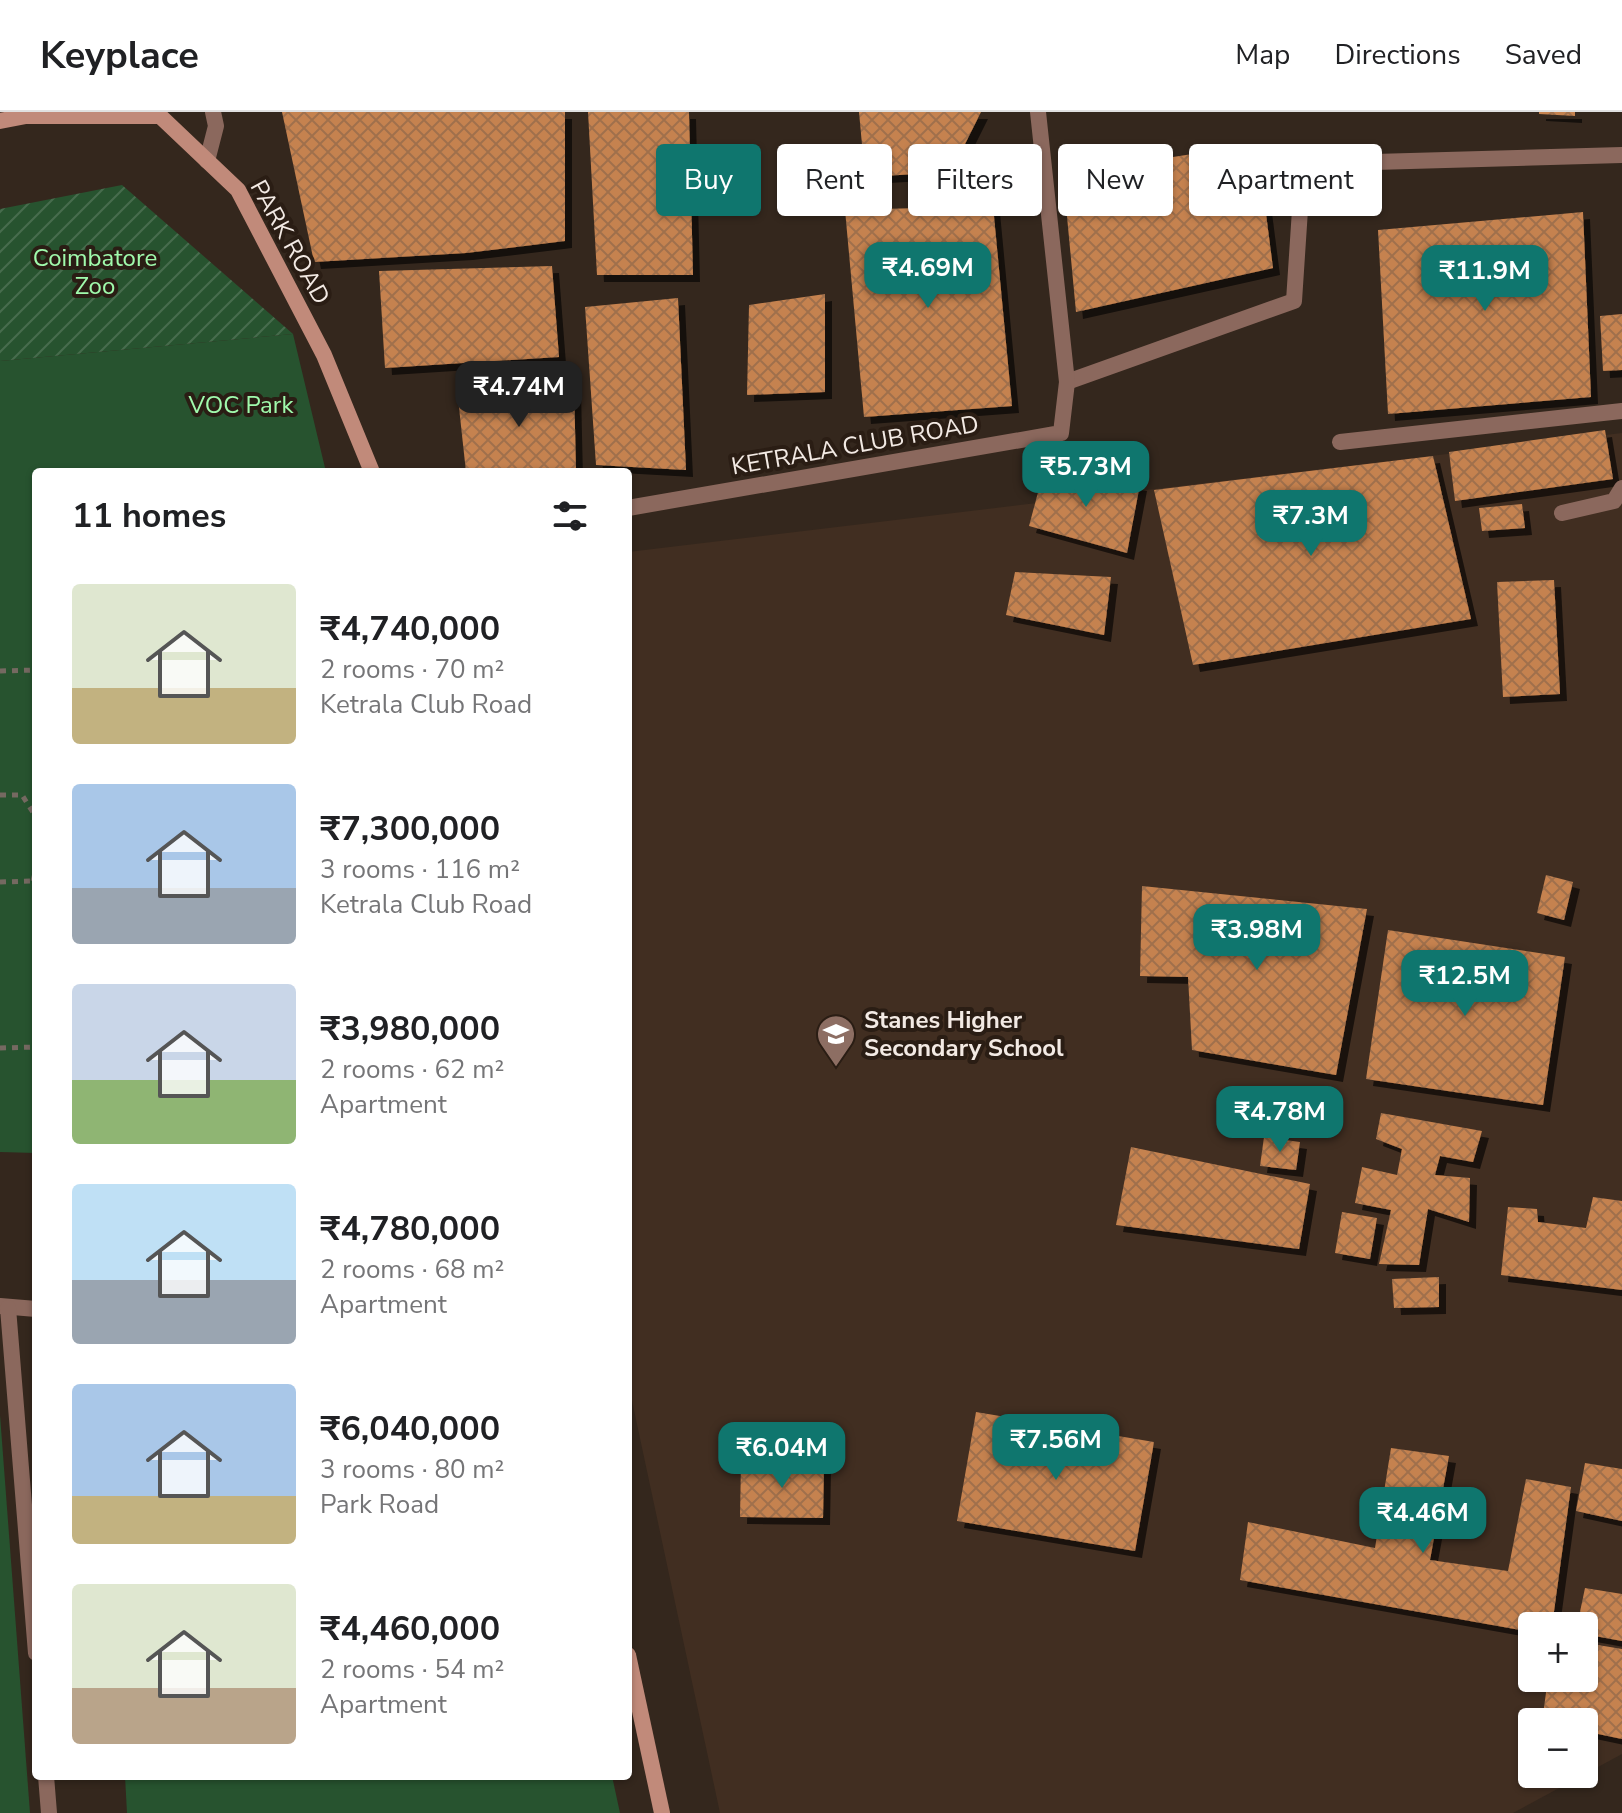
<!DOCTYPE html>
<meta charset="utf-8">
<style>
body{margin:0;font-family:"Nunito Sans",sans-serif;background:#f2f2f2;color:#202124;height:100vh;display:flex;flex-direction:column;font-size:30px;white-space:nowrap}
*{box-sizing:border-box;margin:0}
p{font-size:26px;color:#757577}
.icon{flex:none;width:44px;height:44px;fill:none;stroke:currentColor;stroke-width:2;stroke-linecap:round;stroke-linejoin:round}
.map{position:relative;flex:1;overflow:hidden}
.panel{position:absolute;left:32px;top:356px;width:600px;height:1312px;display:flex;flex-direction:column;background:#fff;border-radius:8px;box-shadow:0 2px 6px #0004}
.panel>*{flex:none}
.top-card{position:absolute;left:656px;top:32px;width:760px;height:72px;display:flex;gap:16px}
.tools{position:absolute;left:1518px;top:1500px;display:grid;gap:16px}
.tools a{display:grid;place-items:center;width:80px;height:80px;border-radius:8px;background:#fff;box-shadow:0 2px 6px #0004;font-size:40px}
.price{position:absolute;translate:-50% -68px;padding:0 18px;border-radius:16px;background:#0f766e;color:#fff;font-size:26px;line-height:52px;filter:drop-shadow(0 2px 4px #0008)}
.price::after{content:'';position:absolute;left:50%;top:48px;width:24px;height:18px;margin-left:-12px;background:inherit;clip-path:polygon(0 0,100% 0,50% 100%)}
.price.current{background:#222;color:#fff}
ul{padding:0;list-style:none}
li{display:flex;align-items:center;gap:24px;height:200px;padding:0 40px}
li span{display:grid;place-items:center;flex:none;width:224px;height:160px;border-radius:8px;color:#555}
li>.icon{margin-inline-start:auto}
span .icon{width:96px;height:96px;fill:#fffc;stroke-width:1}
li b{font-size:34px}
h2{display:flex;justify-content:space-between;align-items:center;height:96px;padding:0 40px;font-size:34px}
.pill{padding:0 28px;border-radius:8px;background:#fff;box-shadow:0 2px 6px #0004;font-size:28px;line-height:72px}
.pill.current{background:#0f766e;color:#fff}
header{display:flex;align-items:center;gap:48px;box-sizing:border-box;height:112px;padding:0 40px;background:#fff;border-bottom:2px solid #e0e0e0}
header strong{font-size:38px}
nav{display:flex;gap:44px;margin-inline-start:auto;font-size:28px}
.map>svg:first-child{display:block}
.built{fill:#412e21;fill-rule:evenodd}
.park{fill:#27532f}
.garden{fill:url(#garden-furrows)}
.building{fill:url(#building-cross-hatch);filter:url(#shadow)}
.lines{fill:none;stroke-linecap:round;stroke-linejoin:round}
.path{stroke:#756961;stroke-width:5;stroke-dasharray:6 6;stroke-linecap:butt}
.service{stroke:#8b685d;stroke-width:16}
.minor{stroke:#8b685d;stroke-width:16}
.secondary{stroke:#c18a7a;stroke-width:16}
.labels{text-anchor:middle;stroke-width:8;stroke-linejoin:round;paint-order:stroke}
.street-label{font-size:24px;fill:#f3eae4;stroke:#2a1d14}
.park-label{font-size:24px;fill:#a0faac;stroke:#2a1d14}
.poi-label{font-size:24px;font-weight:bold;fill:#f3eae4;stroke:#2a1d14;text-anchor:start}
</style>
<header>
<strong>Keyplace</strong>
<nav><a>Map</a><a>Directions</a><a>Saved</a></nav>
</header>
<div class="map">
<svg width="1622" height="1701" viewBox="0 0 1622 1701">
<defs>
<pattern id="garden-furrows" width="10" height="10" patternUnits="userSpaceOnUse" patternTransform="scale(2)"><rect width="10" height="10" fill="#27532f"/><path d="M-1 1l2-2M0 10L10 0M9 11l2-2" fill="none" stroke="#476c4d"/></pattern>
<pattern id="building-cross-hatch" width="8" height="8" patternUnits="userSpaceOnUse" patternTransform="scale(2)"><rect width="8" height="8" fill="#c5824f"/><path d="M0 0l8 8M0 8l8-8" fill="none" stroke="#a0704c"/></pattern>
<filter id="shadow"><feDropShadow dx="7" dy="7" stdDeviation="0" flood-color="#0009"/></filter>
</defs>
<rect width="100%" height="100%" fill="#34271d"/>
<path class="built" d="M1622,321v1321l-109,59h-793l-92,-431v-830zM1532,1514h52v52h-52zM1532,1610h52v52h-52z"/>
<g class="park">
<path d="M293,222l33,138h-290v681l-36,-1v-791z"/>
<path d="M0,1303l30,398h-30z"/>
<path d="M125,1664h487l8,37h-493z"/>
</g>
<path class="garden" d="M122,73l171,149 -293,27v-152z"/>
<g class="building">
<path d="M282,0h283v129l-99,12 -152,9z"/>
<path d="M588,0h101l4,163h-96z"/>
<path d="M859,0h122l-30,60 -86,5z"/>
<path d="M1539,0h36v4l-36,-2z"/>
<path d="M1257,32l16,124 -197,44 -13,-138z"/>
<path d="M993,94l19,200 -148,11 -19,-207z"/>
<path d="M1583,100l8,185 -203,17 -10,-184z"/>
<path d="M552,154l7,91 -174,11 -6,-97z"/>
<path d="M825,182v98l-78,3 2,-90z"/>
<path d="M678,186l8,172 -90,-5 -11,-158z"/>
<path d="M1622,202v56l-19,1 -3,-55z"/>
<path d="M574,272l2,88h-110l-9,-83z"/>
<path d="M1605,318l8,49 -158,22 -6,-49z"/>
<path d="M1433,344l38,163 -278,46 -39,-175z"/>
<path d="M1044,358l96,14 -13,69 -98,-27z"/>
<path d="M1522,392l3,24 -43,3 -3,-23z"/>
<path d="M1015,460l96,5 -7,58 -98,-20z"/>
<path d="M1554,468l6,114 -57,3 -6,-115z"/>
<path d="M1546,763l27,7 -9,38 -27,-7z"/>
<path d="M1142,774l225,23 -31,166 -144,-25 -4,-73 -48,-1z"/>
<path d="M1388,818l177,27 -22,148 -177,-26z"/>
<path d="M1381,1001l101,18 -9,31 -33,-6 -5,19 35,3 -1,44 -41,-13 -9,56 -40,-1 12,-54 -36,-7 7,-36 35,8 5,-26 -26,-10z"/>
<path d="M1264,1025l36,5 -4,28 -36,-4z"/>
<path d="M1131,1035l179,37 -11,65 -183,-24z"/>
<path d="M1593,1085l29,4v89l-121,-15 7,-68 29,2 1,13 48,6z"/>
<path d="M1342,1100l35,6 -7,41 -35,-6z"/>
<path d="M1439,1165v30l-45,1 -2,-29z"/>
<path d="M976,1300l178,30 -19,109 -178,-30z"/>
<path d="M1391,1336l58,8 -19,104 78,11 18,-92 45,8 -19,139h-20v6l-292,-52 8,-58 127,26z"/>
<path d="M741,1350l83,2 -1,54 -83,-1z"/>
<path d="M1585,1351l37,6v52l-46,-10z"/>
<path d="M1585,1476l37,6v47l-38,-7v-8h-7z"/>
<path d="M1592,1532l30,5v90l-38,-8v-9h-42l6,-44h36v-15l3,1z"/>
</g>
<g class="lines">
<g class="path">
<path d="M0,559l36,-1"/>
<path d="M0,683h22l14,22"/>
<path d="M33,769l3,-12"/>
<path d="M0,770l33,-1 3,3"/>
<path d="M0,936l36,-1"/>
</g>
<path class="service" d="M1562,401l52,-12 8,-13"/>
<g class="minor">
<path d="M207,49l9,-35 -3,-14"/>
<path d="M1067,270l227,-81 9,-137 319,-9"/>
<path d="M1340,330l282,-31"/>
<path d="M628,396l433,-75 6,-51 -29,-270"/>
<path d="M0,1194l36,3"/>
<path d="M8,1196l28,345"/>
<path d="M46,1664l3,37"/>
</g>
<g class="secondary">
<path d="M0,9l26,-5h134l78,74 86,165 48,117"/>
<path d="M628,1543l34,158"/>
</g>
</g>
<defs>
<symbol id="school-pin" viewBox="-11 -11 22 30"><path d="M0 17L-7.5 6A9.5 9.5 0 1 1 7.5 6Z" fill="#8d6e63" stroke="#2a1d14"/><path d="M0-5L7-2L0 1L-7-2ZM-4 1L0 2.5L4 1V4Q0 6-4 4Z" fill="#fff"/></symbol>
</defs>
<g fill-rule="evenodd">
<use href="#school-pin" x="814" y="900" width="44" height="60"/>
</g>
<g class="labels">
<g class="street-label">
<text transform="translate(290 130) rotate(61)" y="8">PARK ROAD</text>
<text transform="translate(855 333) rotate(-10)" y="8">KETRALA CLUB ROAD</text>
</g>
<g class="park-label">
<text x="95" y="154">Coimbatore<tspan x="95" dy="28">Zoo</tspan></text>
<text x="241" y="301">VOC Park</text>
</g>
<g class="poi-label">
<text x="864" y="916">Stanes Higher<tspan x="864" dy="28">Secondary School</tspan></text>
</g>
</g>
</svg>
<div class="tools">
<a>+</a>
<a>−</a>
</div>
<b class="price" style="left:928px;top:198px">₹4.69M</b>
<b class="price" style="left:1485px;top:201px">₹11.9M</b>
<b class="price current" style="left:519px;top:317px">₹4.74M</b>
<b class="price" style="left:1086px;top:397px">₹5.73M</b>
<b class="price" style="left:1311px;top:446px">₹7.3M</b>
<b class="price" style="left:1257px;top:860px">₹3.98M</b>
<b class="price" style="left:1465px;top:906px">₹12.5M</b>
<b class="price" style="left:1280px;top:1042px">₹4.78M</b>
<b class="price" style="left:1056px;top:1370px">₹7.56M</b>
<b class="price" style="left:782px;top:1378px">₹6.04M</b>
<b class="price" style="left:1423px;top:1443px">₹4.46M</b>
<div class="top-card">
<a class="pill current">Buy</a>
<a class="pill">Rent</a>
<a class="pill">Filters</a>
<a class="pill">New</a>
<a class="pill">Apartment</a>
</div>
<section class="panel">
<h2>11 homes<svg class="icon" aria-label="filters" viewBox="0 0 24 24"><path d="M4 7h16M4 17h16"/><circle cx="9" cy="7" r="2"/><circle cx="15" cy="17" r="2"/></svg></h2>
<ul>
<li><span style="background:linear-gradient(#dfe7d0 65%,#c2b280 0)"><svg class="icon" aria-label="home" viewBox="0 0 24 24"><path d="M3 11l9-7 9 7M6 9v11h12V9"/></svg></span><div><b>₹4,740,000</b><p>2 rooms · 70 m²</p><p>Ketrala Club Road</p></div></li>
<li><span style="background:linear-gradient(#a9c7e8 65%,#9aa5b1 0)"><svg class="icon" aria-label="home" viewBox="0 0 24 24"><path d="M3 11l9-7 9 7M6 9v11h12V9"/></svg></span><div><b>₹7,300,000</b><p>3 rooms · 116 m²</p><p>Ketrala Club Road</p></div></li>
<li><span style="background:linear-gradient(#c9d6e8 60%,#8fb573 0)"><svg class="icon" aria-label="home" viewBox="0 0 24 24"><path d="M3 11l9-7 9 7M6 9v11h12V9"/></svg></span><div><b>₹3,980,000</b><p>2 rooms · 62 m²</p><p>Apartment</p></div></li>
<li><span style="background:linear-gradient(#bfe0f5 60%,#9aa5b1 0)"><svg class="icon" aria-label="home" viewBox="0 0 24 24"><path d="M3 11l9-7 9 7M6 9v11h12V9"/></svg></span><div><b>₹4,780,000</b><p>2 rooms · 68 m²</p><p>Apartment</p></div></li>
<li><span style="background:linear-gradient(#a9c7e8 70%,#c2b280 0)"><svg class="icon" aria-label="home" viewBox="0 0 24 24"><path d="M3 11l9-7 9 7M6 9v11h12V9"/></svg></span><div><b>₹6,040,000</b><p>3 rooms · 80 m²</p><p>Park Road</p></div></li>
<li><span style="background:linear-gradient(#dfe7d0 65%,#b9a48a 0)"><svg class="icon" aria-label="home" viewBox="0 0 24 24"><path d="M3 11l9-7 9 7M6 9v11h12V9"/></svg></span><div><b>₹4,460,000</b><p>2 rooms · 54 m²</p><p>Apartment</p></div></li>
</ul>
</section>
</div>
